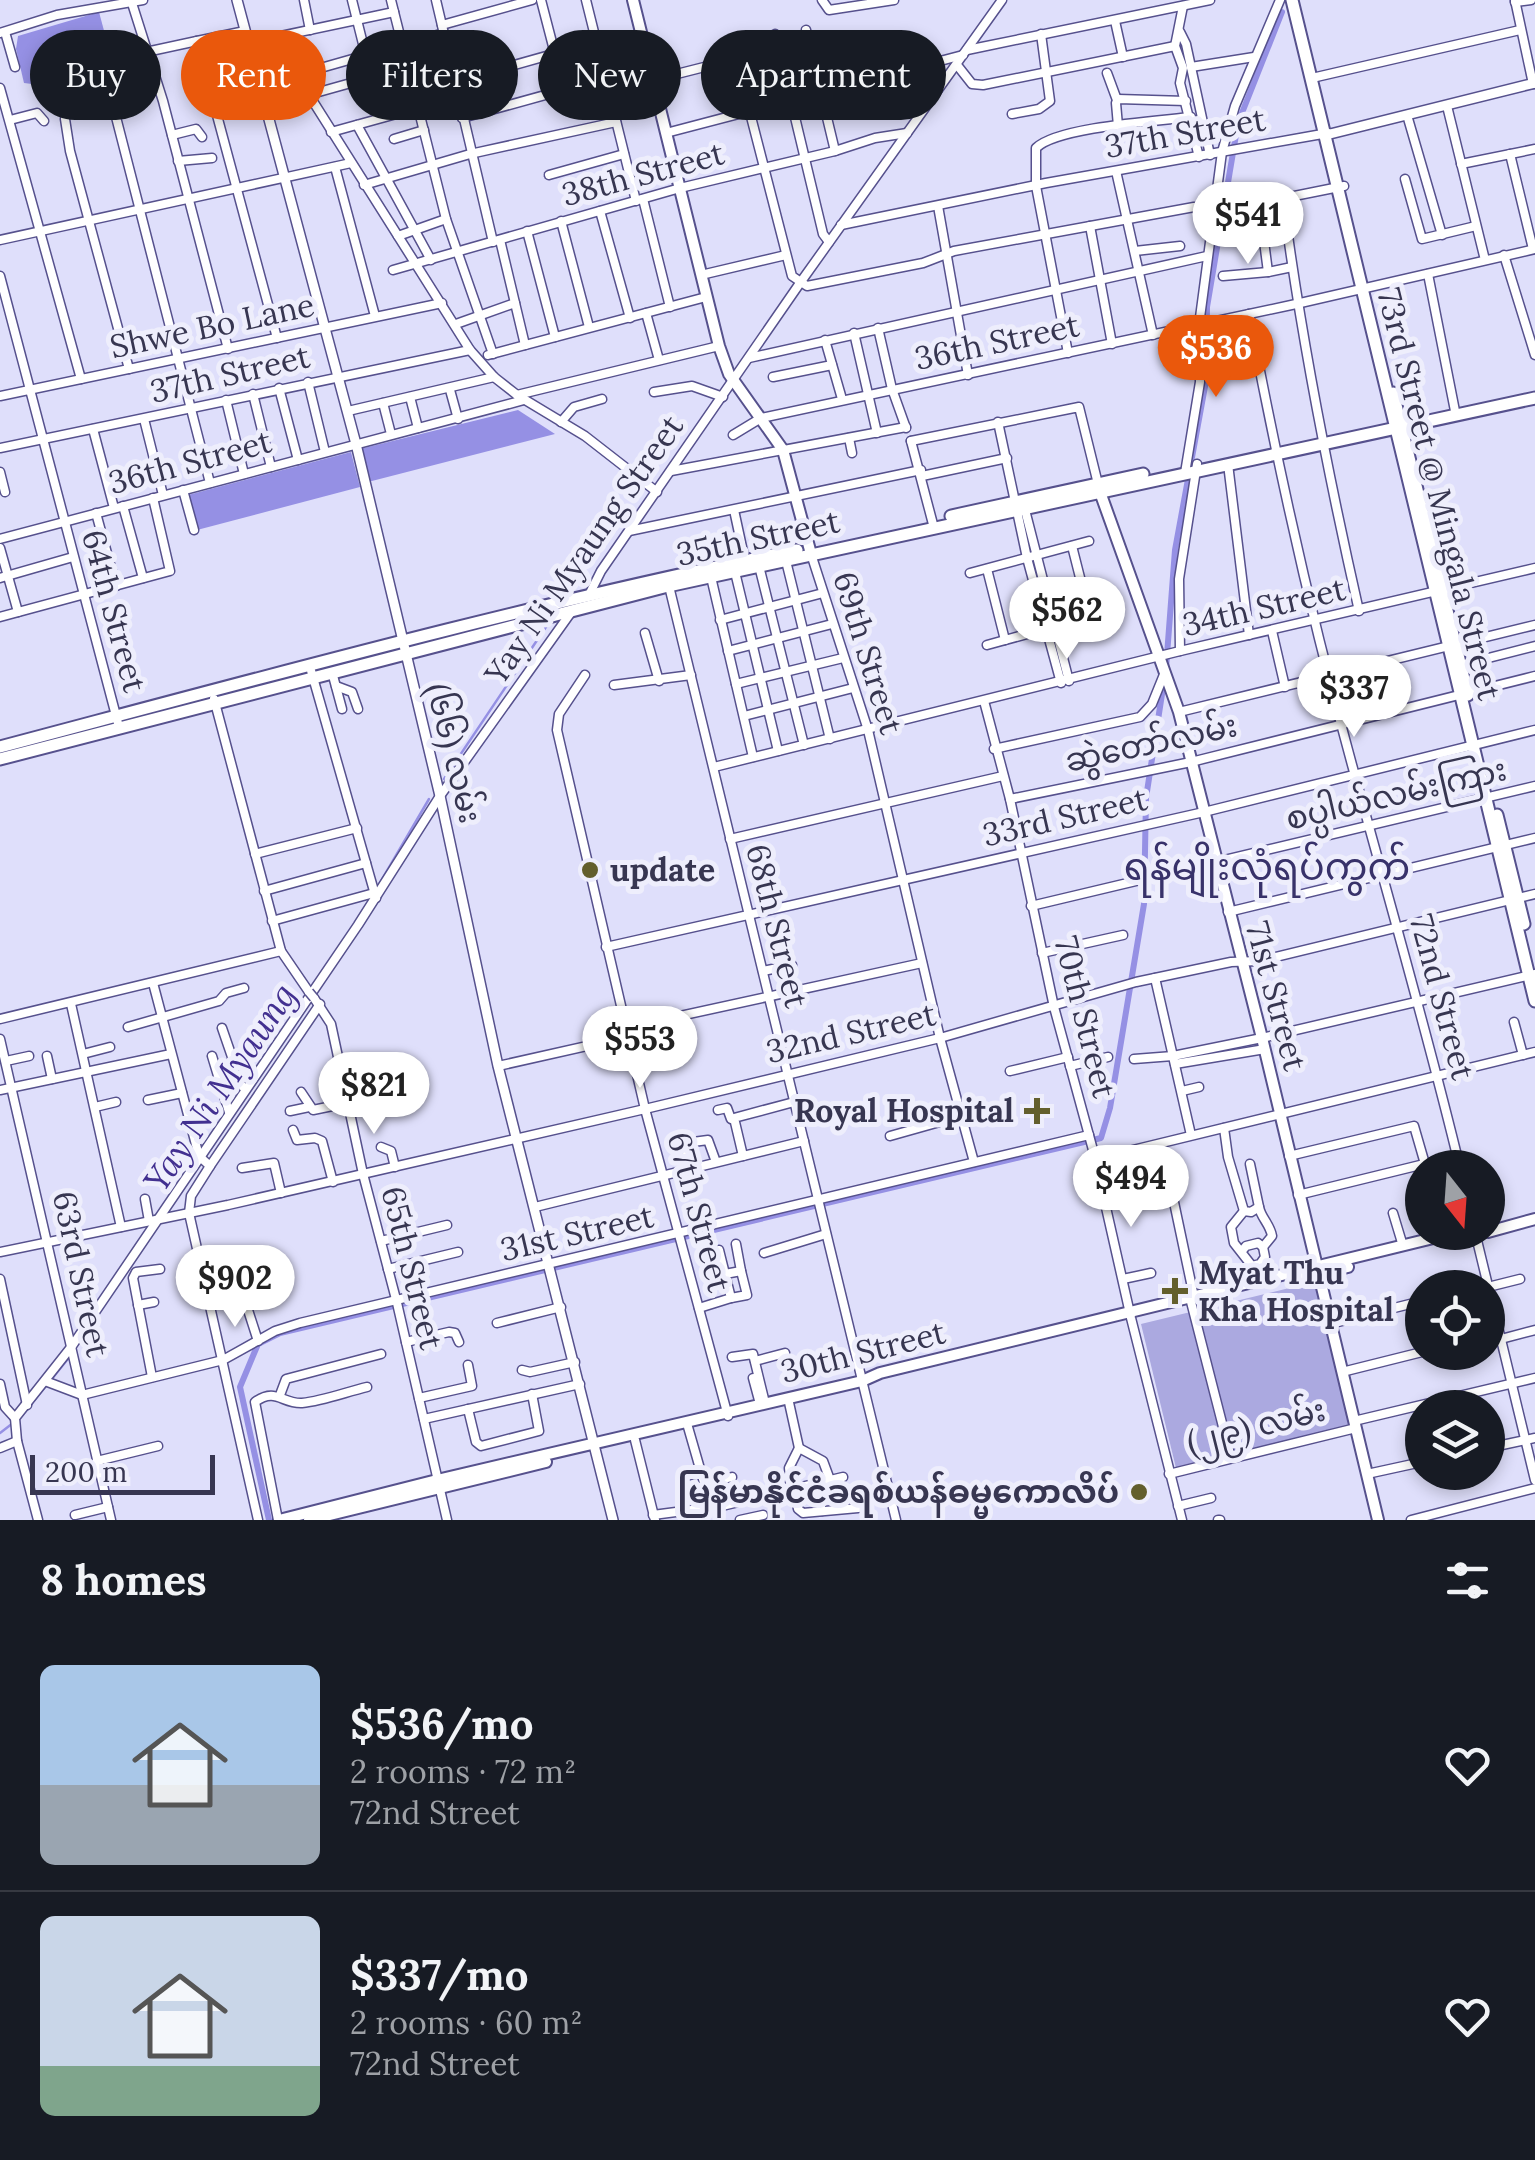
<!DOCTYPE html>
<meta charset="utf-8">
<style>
body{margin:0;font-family:Lora,"Noto Sans Myanmar",serif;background:#20242c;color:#f1f3f6;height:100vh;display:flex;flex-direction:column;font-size:38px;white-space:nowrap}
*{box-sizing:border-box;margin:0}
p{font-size:32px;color:#9ea1a6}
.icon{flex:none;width:55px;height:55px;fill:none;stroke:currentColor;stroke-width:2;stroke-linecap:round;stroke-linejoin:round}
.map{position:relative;height:1520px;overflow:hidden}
.side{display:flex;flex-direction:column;background:#171b24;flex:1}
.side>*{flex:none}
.banner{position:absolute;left:30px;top:30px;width:1000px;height:90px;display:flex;gap:20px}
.needle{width:65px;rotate:163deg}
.buttons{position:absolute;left:1405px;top:1150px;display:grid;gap:20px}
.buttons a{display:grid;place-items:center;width:100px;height:100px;border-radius:50%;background:#171b24;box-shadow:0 5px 15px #0003;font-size:50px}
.scale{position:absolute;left:30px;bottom:25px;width:185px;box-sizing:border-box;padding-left:10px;border:5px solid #373651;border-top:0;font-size:28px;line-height:35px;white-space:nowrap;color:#373651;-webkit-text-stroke:8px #eeeefc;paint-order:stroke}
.price{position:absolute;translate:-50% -85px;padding:0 22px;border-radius:35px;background:#fff;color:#222;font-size:32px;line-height:65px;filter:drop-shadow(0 2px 5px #0008)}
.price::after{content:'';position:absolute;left:50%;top:60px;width:30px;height:22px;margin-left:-15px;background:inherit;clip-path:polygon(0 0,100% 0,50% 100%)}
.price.active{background:#ea580c;color:#fff}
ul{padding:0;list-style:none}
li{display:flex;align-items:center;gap:30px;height:250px;padding:0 40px}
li+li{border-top:2px solid #363941}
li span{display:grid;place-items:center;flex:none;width:280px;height:200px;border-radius:15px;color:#555}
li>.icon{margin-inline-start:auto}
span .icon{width:120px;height:120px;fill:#fffc;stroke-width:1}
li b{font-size:42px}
h2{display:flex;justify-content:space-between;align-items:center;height:120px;padding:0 40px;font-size:42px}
.pill{padding:0 35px;border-radius:45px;background:#171b24;box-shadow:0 5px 15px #0003;font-size:35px;line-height:90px}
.pill.active{background:#ea580c;color:#fff}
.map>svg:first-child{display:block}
.green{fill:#aba9e0}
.water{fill:#9590e4}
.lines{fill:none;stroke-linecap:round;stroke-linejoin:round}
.stream{stroke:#9590e4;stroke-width:2.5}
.canal{stroke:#9590e4;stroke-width:6}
.minor-casing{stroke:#56518d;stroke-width:11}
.tertiary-casing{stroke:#56518d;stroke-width:12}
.secondary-casing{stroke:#56518d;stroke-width:14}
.primary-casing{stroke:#56518d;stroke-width:15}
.minor{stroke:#fff;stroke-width:8}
.tertiary{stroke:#fff;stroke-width:9}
.secondary{stroke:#fff;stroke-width:10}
.primary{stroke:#fff;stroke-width:11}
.minor-bridge-casing{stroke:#56518d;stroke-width:11;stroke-linecap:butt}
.minor-bridge{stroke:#fff;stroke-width:8}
.poi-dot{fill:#635f2c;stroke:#eeeefc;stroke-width:4}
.labels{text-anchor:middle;stroke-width:10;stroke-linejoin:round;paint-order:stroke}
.street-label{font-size:32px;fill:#373651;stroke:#eeeefc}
.poi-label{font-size:32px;font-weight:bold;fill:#373651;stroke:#eeeefc;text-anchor:start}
.water-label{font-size:35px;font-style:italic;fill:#423090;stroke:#eeeefc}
.quarter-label{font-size:38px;fill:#38326a;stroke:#eeeefc}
</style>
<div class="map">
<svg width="1535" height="1520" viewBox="0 0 1535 1520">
<rect width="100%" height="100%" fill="#dfdffb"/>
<path class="green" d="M1314,1282l37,146 -175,40 -35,-144z"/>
<g class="water">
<path d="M99,12l15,56 -74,17 -16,-2 -8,-34 2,-13z"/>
<path d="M518,410l37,24 -187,48 -8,-33z"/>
<path d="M351,452l9,35 -163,43 -9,-35z"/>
</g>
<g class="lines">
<g class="stream">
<path d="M444,779l106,-158"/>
<path d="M377,888l52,-89"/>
<path d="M51,1380l20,-25"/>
<path d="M22,1415l24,-29"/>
<path d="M0,1433l13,-10"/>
</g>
<g class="canal">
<path d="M1166,668l9,-118 31,-169 1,-74 31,-184 44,-111"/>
<path d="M269,1520l-29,-133 18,-43 22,-11 821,-195 9,-30 34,-204 2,-106 18,-117"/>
</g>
<defs>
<g id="minor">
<path d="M131,0l32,101 65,248"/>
<path d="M304,0l6,30"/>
<path d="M352,0l29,116"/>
<path d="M391,0l55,219 47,135"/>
<path d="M436,0l57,242"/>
<path d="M541,0l14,54"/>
<path d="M586,0l50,201"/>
<path d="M822,0l7,10 65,-10"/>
<path d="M1515,0l18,84"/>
<path d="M1515,2l16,-2"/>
<path d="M1183,6l-8,40 8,22 -3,15 19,74"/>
<path d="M1115,21l8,36"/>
<path d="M442,25l90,-25"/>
<path d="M806,30l29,121"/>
<path d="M245,31l-48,10 80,297"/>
<path d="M5,32l10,35"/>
<path d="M1180,32l6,12 24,111"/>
<path d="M0,33l57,-18 86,-15"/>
<path d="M775,34l48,200 6,8"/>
<path d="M273,38l197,312 24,27 23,18 68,41 72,56"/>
<path d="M248,43l146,-31"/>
<path d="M732,43l60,233 15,10 116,-23 31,-12 240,-44h20"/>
<path d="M878,44l6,32"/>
<path d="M967,50l243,-50"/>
<path d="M146,52l51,-11"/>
<path d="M957,65l15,19 11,1 192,-39"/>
<path d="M1191,67l63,-10"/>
<path d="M1107,73l10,27"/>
<path d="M296,75l148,-42"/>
<path d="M1312,78l208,-48"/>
<path d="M653,80l83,-21"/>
<path d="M107,82l103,401"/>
<path d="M454,82l142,-40"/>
<path d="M0,88l81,291"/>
<path d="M308,95l100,-28"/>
<path d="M1447,106l38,154"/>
<path d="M1012,114l27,-5 11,-8 -9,-67"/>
<path d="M1407,115l35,120"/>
<path d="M462,118l188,-52"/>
<path d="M65,119l5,32 59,218"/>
<path d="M10,120l27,-7 7,8"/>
<path d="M357,125l74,135"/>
<path d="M1118,126l-2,-23 2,-4 68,2"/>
<path d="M331,132l127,-35"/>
<path d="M666,133l297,-78"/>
<path d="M172,135l24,-6 6,8"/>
<path d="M394,139l30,-9"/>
<path d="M1510,154l23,95"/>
<path d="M178,161l34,-3"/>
<path d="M1461,164l74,-15"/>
<path d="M335,167l40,149"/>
<path d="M1116,171l37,164"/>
<path d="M549,175l75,-21"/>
<path d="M1405,179l17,60 54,-13"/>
<path d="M364,185l106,-31 146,-32"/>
<path d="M643,199l27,108"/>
<path d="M1283,199c18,139 45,275 76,412"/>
<path d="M1230,203h29l85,-17"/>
<path d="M1259,203l9,69 24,-5"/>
<path d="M938,206l30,169"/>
<path d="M600,211l30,107"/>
<path d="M561,221l28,106"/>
<path d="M841,225l205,-42 282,-50"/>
<path d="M1090,226l22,118"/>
<path d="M527,231l28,106"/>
<path d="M398,236l48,-17"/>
<path d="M0,240l351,-77"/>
<path d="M500,240l25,105"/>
<path d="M1135,251l45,-5"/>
<path d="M1504,255l31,100"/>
<path d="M393,270l287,-82 155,-37 40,-13 32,-5"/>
<path d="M1428,274l28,142"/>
<path d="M701,275l85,-20"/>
<path d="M0,276l119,451"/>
<path d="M1223,276l45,-4"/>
<path d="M646,313l13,47"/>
<path d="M1249,314c29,154 63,307 105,458 36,132 74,263 106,396"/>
<path d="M456,324l59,-21"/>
<path d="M878,328l14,61 14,39"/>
<path d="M854,333l23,100"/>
<path d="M825,340l17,59"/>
<path d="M1068,353l-32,-167v-38c21,-21 121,-27 155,-31"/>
<path d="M488,355l218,-58"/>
<path d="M749,358l458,-102"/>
<path d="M773,377l59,-12"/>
<path d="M308,382l17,70"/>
<path d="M279,388l19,72"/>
<path d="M450,390l8,29"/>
<path d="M654,392l38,-6 31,11"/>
<path d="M253,394l18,73"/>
<path d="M517,395l202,-49"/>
<path d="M0,396l442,-93"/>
<path d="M410,397l8,31"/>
<path d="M226,400l18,74"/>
<path d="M383,403l8,31"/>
<path d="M348,411l146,-34"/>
<path d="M144,419l19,76"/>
<path d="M561,422l13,-15 28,-8"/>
<path d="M998,422l29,136 34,125"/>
<path d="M93,429l21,79"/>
<path d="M733,435l28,-17 535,-114 239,-55"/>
<path d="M849,438l3,15"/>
<path d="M911,441l168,-34 20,81"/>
<path d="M911,441l23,87"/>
<path d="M0,448l470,-98"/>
<path d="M1228,464l21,171"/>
<path d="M671,471l235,-44"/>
<path d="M0,472l5,20"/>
<path d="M1185,473l15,-91 -1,-57 23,-173 13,-46 45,-106"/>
<path d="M922,476l85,-18"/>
<path d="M183,490l11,40"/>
<path d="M123,506l20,72"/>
<path d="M1024,506l45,175"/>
<path d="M734,510l11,51"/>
<path d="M96,513l20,73"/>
<path d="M629,531l292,-61"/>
<path d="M0,539l524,-139"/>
<path d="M1072,546l18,71"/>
<path d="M0,548l18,64"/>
<path d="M811,554l57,176 72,308 34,124"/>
<path d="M786,561l44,178"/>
<path d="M759,566l45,179"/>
<path d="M987,569l18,71"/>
<path d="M735,572l43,179"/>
<path d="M970,573l119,-32"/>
<path d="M711,577l42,180"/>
<path d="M0,578l73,-21"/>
<path d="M668,582l228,938"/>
<path d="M589,595l12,-24 199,-288 202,-283"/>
<path d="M0,617l170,-46 -17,-73"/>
<path d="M720,620l103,-27"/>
<path d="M1272,631l13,56"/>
<path d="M645,633l14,48"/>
<path d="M987,645l123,-34"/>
<path d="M728,651l104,-27"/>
<path d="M1180,651l-1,-72 18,-115"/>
<path d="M1461,665l74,-19"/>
<path d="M310,667l66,231"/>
<path d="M332,672l10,37"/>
<path d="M585,675l-26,39 -2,16 88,379 83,307"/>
<path d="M736,684l107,-26"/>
<path d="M614,685l77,-10"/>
<path d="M336,686l16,6 6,17"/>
<path d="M214,699l67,252 28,41"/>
<path d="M984,701l26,98 44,208 39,143 38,168 51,202"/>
<path d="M1179,712l356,-87"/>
<path d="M744,716l109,-28"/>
<path d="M994,749l146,-32 12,-13 13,-32"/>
<path d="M714,767l466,-116 355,-83"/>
<path d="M1010,799l181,-37 344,-86"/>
<path d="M730,839l273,-63"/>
<path d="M255,854l102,-26"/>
<path d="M264,891l102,-28"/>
<path d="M1031,906l504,-120"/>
<path d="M1228,912l307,-74"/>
<path d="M272,921l102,-28"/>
<path d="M606,947l598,-135 331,-82"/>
<path d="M1042,953l81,-18"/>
<path d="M763,971l29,-6"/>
<path d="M1155,978l36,157"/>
<path d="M153,983l46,173 11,10 -19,30 -2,17 69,307"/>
<path d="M314,998l17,26 32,150 34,129 50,217"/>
<path d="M71,1004l50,223"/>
<path d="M0,1019l281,-68"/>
<path d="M1514,1022l9,33"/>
<path d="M128,1027l91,-26 7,-8 18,-5"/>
<path d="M222,1028l10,29 1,19 12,13"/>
<path d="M625,1028l297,-65"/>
<path d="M0,1039l111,481"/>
<path d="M83,1054l27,-7"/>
<path d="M47,1056l5,23"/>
<path d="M212,1056l17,56"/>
<path d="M1134,1059l39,-3 89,-18 273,-64"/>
<path d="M6,1061l23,-5"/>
<path d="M1175,1064l90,-15"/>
<path d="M498,1066l129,-29"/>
<path d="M1070,1066l38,-9"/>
<path d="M1010,1071l58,-14"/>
<path d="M0,1090l171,-36"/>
<path d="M1182,1091l17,-4"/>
<path d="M301,1092l12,18 34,-7"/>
<path d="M148,1100l34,-7"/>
<path d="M95,1107l21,-5"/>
<path d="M718,1110l9,-2 4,11"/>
<path d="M290,1111l19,-4"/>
<path d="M1224,1128l4,29 16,54 7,1 8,-5c2,11 11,17 13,29l-9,11"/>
<path d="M293,1130l4,10 18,-2 7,3 11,41"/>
<path d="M890,1136l71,-20"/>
<path d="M381,1147l10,4 4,16"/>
<path d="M743,1156l-9,-38 60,-16"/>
<path d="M1289,1156l125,-30 11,38"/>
<path d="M1096,1159l439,-107"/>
<path d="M1250,1164l9,43"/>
<path d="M210,1166l110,-162"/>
<path d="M242,1168l32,-5 7,30"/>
<path d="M691,1169l-5,-18 7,-9 15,-2 8,22"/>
<path d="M1171,1188l23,109"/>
<path d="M1298,1195l159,-39"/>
<path d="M145,1199l4,22"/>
<path d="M535,1207l269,-66"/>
<path d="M1393,1213l10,33"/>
<path d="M1475,1232l60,248"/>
<path d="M381,1241l66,-16"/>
<path d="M736,1244l5,27"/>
<path d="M1242,1251l4,-5 12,-3 5,4 2,10 -5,7 -8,2 -18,-23 -3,-16 13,-16"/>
<path d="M0,1252l228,-47 417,-96 295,-71 196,-56 95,-20 28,-1 276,-67"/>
<path d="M764,1253l62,-19"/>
<path d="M388,1269l70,-17"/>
<path d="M725,1274l16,-3 6,24 -16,3"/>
<path d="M0,1279l27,126"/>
<path d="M1123,1279l28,-6"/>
<path d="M1488,1287l32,-8"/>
<path d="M236,1295l12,15 10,31"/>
<path d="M1190,1298l41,160"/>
<path d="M138,1305l16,-3"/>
<path d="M699,1308l32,-10 -12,-48"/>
<path d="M497,1323l64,-16"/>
<path d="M1330,1324l92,-23"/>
<path d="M1501,1339l34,-9"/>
<path d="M406,1342l43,-10 6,1 4,9"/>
<path d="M732,1357l21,-3 12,49"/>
<path d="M755,1361l30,-8"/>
<path d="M522,1370l8,2 45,-10"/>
<path d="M1342,1372l80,-20"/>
<path d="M152,1377l-19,-99 3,-6 24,-3"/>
<path d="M753,1378l7,26"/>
<path d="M45,1381l37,14 141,-35 52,-29 25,-8 789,-188"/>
<path d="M0,1384l5,23 10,11"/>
<path d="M280,1395l6,-16 95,-25"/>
<path d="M419,1398l53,-12 -4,-21"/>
<path d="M788,1398l11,50 -10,20 2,22"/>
<path d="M468,1409l8,33 5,4 58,-15 -7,-37"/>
<path d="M424,1419l156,-35"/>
<path d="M1354,1421l181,-43"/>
<path d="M688,1427l23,80"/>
<path d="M635,1440l20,80"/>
<path d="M0,1448l17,-7"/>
<path d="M799,1448l24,13 7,19"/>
<path d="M1488,1448l47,-10"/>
<path d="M97,1461l61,-15"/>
<path d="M1169,1474l187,-46"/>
<path d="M1367,1474l55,-12"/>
<path d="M682,1477l20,-5"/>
<path d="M705,1484l27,-7"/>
<path d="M815,1484l7,27"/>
<path d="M794,1489l4,20 5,4 55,-5"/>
<path d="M1178,1506l33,-8"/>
<path d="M75,1515l33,-8"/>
<path d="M653,1515l69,-9 121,-29"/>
<path d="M38,1520l-21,-79 -2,-23 57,-72 286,-421 82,-129 132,-185"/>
<path d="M278,1520l-23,-118c21,-15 27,2 47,1 21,-2 44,-11 65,-16"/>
<path d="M740,1520l23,-5"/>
<path d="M1218,1520h2"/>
<path d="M1411,1520l124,-32"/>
</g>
<g id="tertiary">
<path d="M237,0l119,444 84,352 58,270 115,454"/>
<path d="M1330,134l205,-51"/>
</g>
<g id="secondary">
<path d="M633,0l86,346 10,28 54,76 28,104"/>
<path d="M1100,492l79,220 83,326 116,482"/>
<path d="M1488,1232l47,-13"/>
<path d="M1452,1241l32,-9"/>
<path d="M1301,1278l47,-11"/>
<path d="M279,1520l158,-40 425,-99 18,-8 578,-141"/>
<path d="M309,1520l237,-58"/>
</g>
<g id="primary">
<path d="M1292,0l243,1001"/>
<path d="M1393,393l75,302"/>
<path d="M951,516l192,-42"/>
<path d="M0,747c264,-70 529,-143 797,-197"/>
<path d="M0,759l668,-173 867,-188"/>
<path d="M1497,815l27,109"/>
</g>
</defs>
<use href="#minor" class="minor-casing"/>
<use href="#tertiary" class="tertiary-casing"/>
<use href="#secondary" class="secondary-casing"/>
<use href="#primary" class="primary-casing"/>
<use href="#minor" class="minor"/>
<use href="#tertiary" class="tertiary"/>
<use href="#secondary" class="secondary"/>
<use href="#primary" class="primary"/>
<defs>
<path id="minor-bridge" d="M309,992l5,6"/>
</defs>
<use href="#minor-bridge" class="minor-bridge-casing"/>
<use href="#minor-bridge" class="minor-bridge"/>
</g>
<g class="poi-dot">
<circle cx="590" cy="870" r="10"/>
<path d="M1032 1096h10v10h10v10h-10v10h-10v-10h-10v-10h10z"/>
<path d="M1170 1276h10v10h10v10h-10v10h-10v-10h-10v-10h10z"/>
<circle cx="1139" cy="1492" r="10"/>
</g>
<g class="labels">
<g class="street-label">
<text transform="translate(1185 133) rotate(-10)" y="11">37th Street</text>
<text transform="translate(643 174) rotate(-15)" y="11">38th Street</text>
<text transform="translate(212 326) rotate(-12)" y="11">Shwe Bo Lane</text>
<text transform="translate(997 342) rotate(-12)" y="11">36th Street</text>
<text transform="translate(230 374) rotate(-13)" y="11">37th Street</text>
<text transform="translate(190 462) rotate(-15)" y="11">36th Street</text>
<text transform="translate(1439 494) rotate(76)" y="11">73rd Street @ Mingala Street</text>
<text transform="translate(758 538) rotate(-12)" y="11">35th Street</text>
<text transform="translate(584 550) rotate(-55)" y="11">Yay Ni Myaung Street</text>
<text transform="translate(1264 607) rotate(-13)" y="11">34th Street</text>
<text transform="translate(114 611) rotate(75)" y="11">64th Street</text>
<text transform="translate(868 653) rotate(73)" y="11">69th Street</text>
<text transform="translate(1151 743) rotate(-12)" y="11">ဆွဲတော်လမ်း</text>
<text transform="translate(454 753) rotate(76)" y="11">(၆၆) လမ်း</text>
<text transform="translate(1396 794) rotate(-13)" y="11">စပ္ပါယ်လမ်းကြား</text>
<text transform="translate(1065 817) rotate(-13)" y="11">33rd Street</text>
<text transform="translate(777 926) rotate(76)" y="11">68th Street</text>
<text transform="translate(1276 996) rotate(75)" y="11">71st Street</text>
<text transform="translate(1442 997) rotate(75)" y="11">72nd Street</text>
<text transform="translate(1085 1017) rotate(76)" y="11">70th Street</text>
<text transform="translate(851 1033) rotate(-13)" y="11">32nd Street</text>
<text transform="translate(699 1212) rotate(75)" y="11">67th Street</text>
<text transform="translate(577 1233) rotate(-13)" y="11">31st Street</text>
<text transform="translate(412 1268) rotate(76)" y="11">65th Street</text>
<text transform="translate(81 1274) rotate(78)" y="11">63rd Street</text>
<text transform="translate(863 1352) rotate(-14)" y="11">30th Street</text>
<text transform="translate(1256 1426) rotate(-14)" y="11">(၂၉) လမ်း</text>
</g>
<g class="poi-label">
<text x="610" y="881">update</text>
<text x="1014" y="1122" text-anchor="end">Royal Hospital</text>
<text x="1198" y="1284">Myat Thu<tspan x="1198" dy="37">Kha Hospital</tspan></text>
<text x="1119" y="1503" text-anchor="end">မြန်မာနိုင်ငံခရစ်ယန်ဓမ္မကောလိပ်</text>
</g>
<g class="water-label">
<text transform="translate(220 1088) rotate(-56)" y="12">Yay Ni Myaung</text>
</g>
<g class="quarter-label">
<text x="1267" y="880">ရန်မျိုးလုံရပ်ကွက်</text>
</g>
</g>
</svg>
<div class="buttons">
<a><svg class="needle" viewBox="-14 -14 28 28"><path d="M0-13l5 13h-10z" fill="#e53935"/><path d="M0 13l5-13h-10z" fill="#9ea1a6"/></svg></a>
<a><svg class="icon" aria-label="locate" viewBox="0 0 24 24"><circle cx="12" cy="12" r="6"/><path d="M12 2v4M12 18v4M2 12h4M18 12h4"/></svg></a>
<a><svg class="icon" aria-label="layers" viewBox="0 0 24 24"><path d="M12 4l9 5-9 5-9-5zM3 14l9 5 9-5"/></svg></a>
</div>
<div class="scale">200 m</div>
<b class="price" style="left:1248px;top:267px">$541</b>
<b class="price active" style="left:1216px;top:400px">$536</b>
<b class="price" style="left:1067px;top:662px">$562</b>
<b class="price" style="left:1354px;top:740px">$337</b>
<b class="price" style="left:640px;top:1091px">$553</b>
<b class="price" style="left:374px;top:1137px">$821</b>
<b class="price" style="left:1131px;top:1230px">$494</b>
<b class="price" style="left:235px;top:1330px">$902</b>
<div class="banner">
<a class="pill">Buy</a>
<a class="pill active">Rent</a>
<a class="pill">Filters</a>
<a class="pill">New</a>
<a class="pill">Apartment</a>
</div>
</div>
<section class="side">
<h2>8 homes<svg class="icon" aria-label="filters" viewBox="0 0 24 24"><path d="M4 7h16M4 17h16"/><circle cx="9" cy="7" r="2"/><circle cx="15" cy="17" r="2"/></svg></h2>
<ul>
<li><span style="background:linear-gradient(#a9c7e8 60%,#9aa5b1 0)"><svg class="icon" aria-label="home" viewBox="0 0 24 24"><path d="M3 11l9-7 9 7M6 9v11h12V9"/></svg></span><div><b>$536/mo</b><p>2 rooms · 72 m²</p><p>72nd Street</p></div><svg class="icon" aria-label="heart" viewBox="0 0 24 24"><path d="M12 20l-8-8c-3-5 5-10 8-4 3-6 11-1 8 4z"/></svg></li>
<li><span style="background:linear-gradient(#c9d6e8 75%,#7fa58c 0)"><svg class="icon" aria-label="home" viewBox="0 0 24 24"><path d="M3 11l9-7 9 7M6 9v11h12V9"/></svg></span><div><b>$337/mo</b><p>2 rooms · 60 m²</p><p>72nd Street</p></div><svg class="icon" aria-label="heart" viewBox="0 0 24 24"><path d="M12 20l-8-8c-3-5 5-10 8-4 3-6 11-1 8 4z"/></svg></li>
</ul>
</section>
